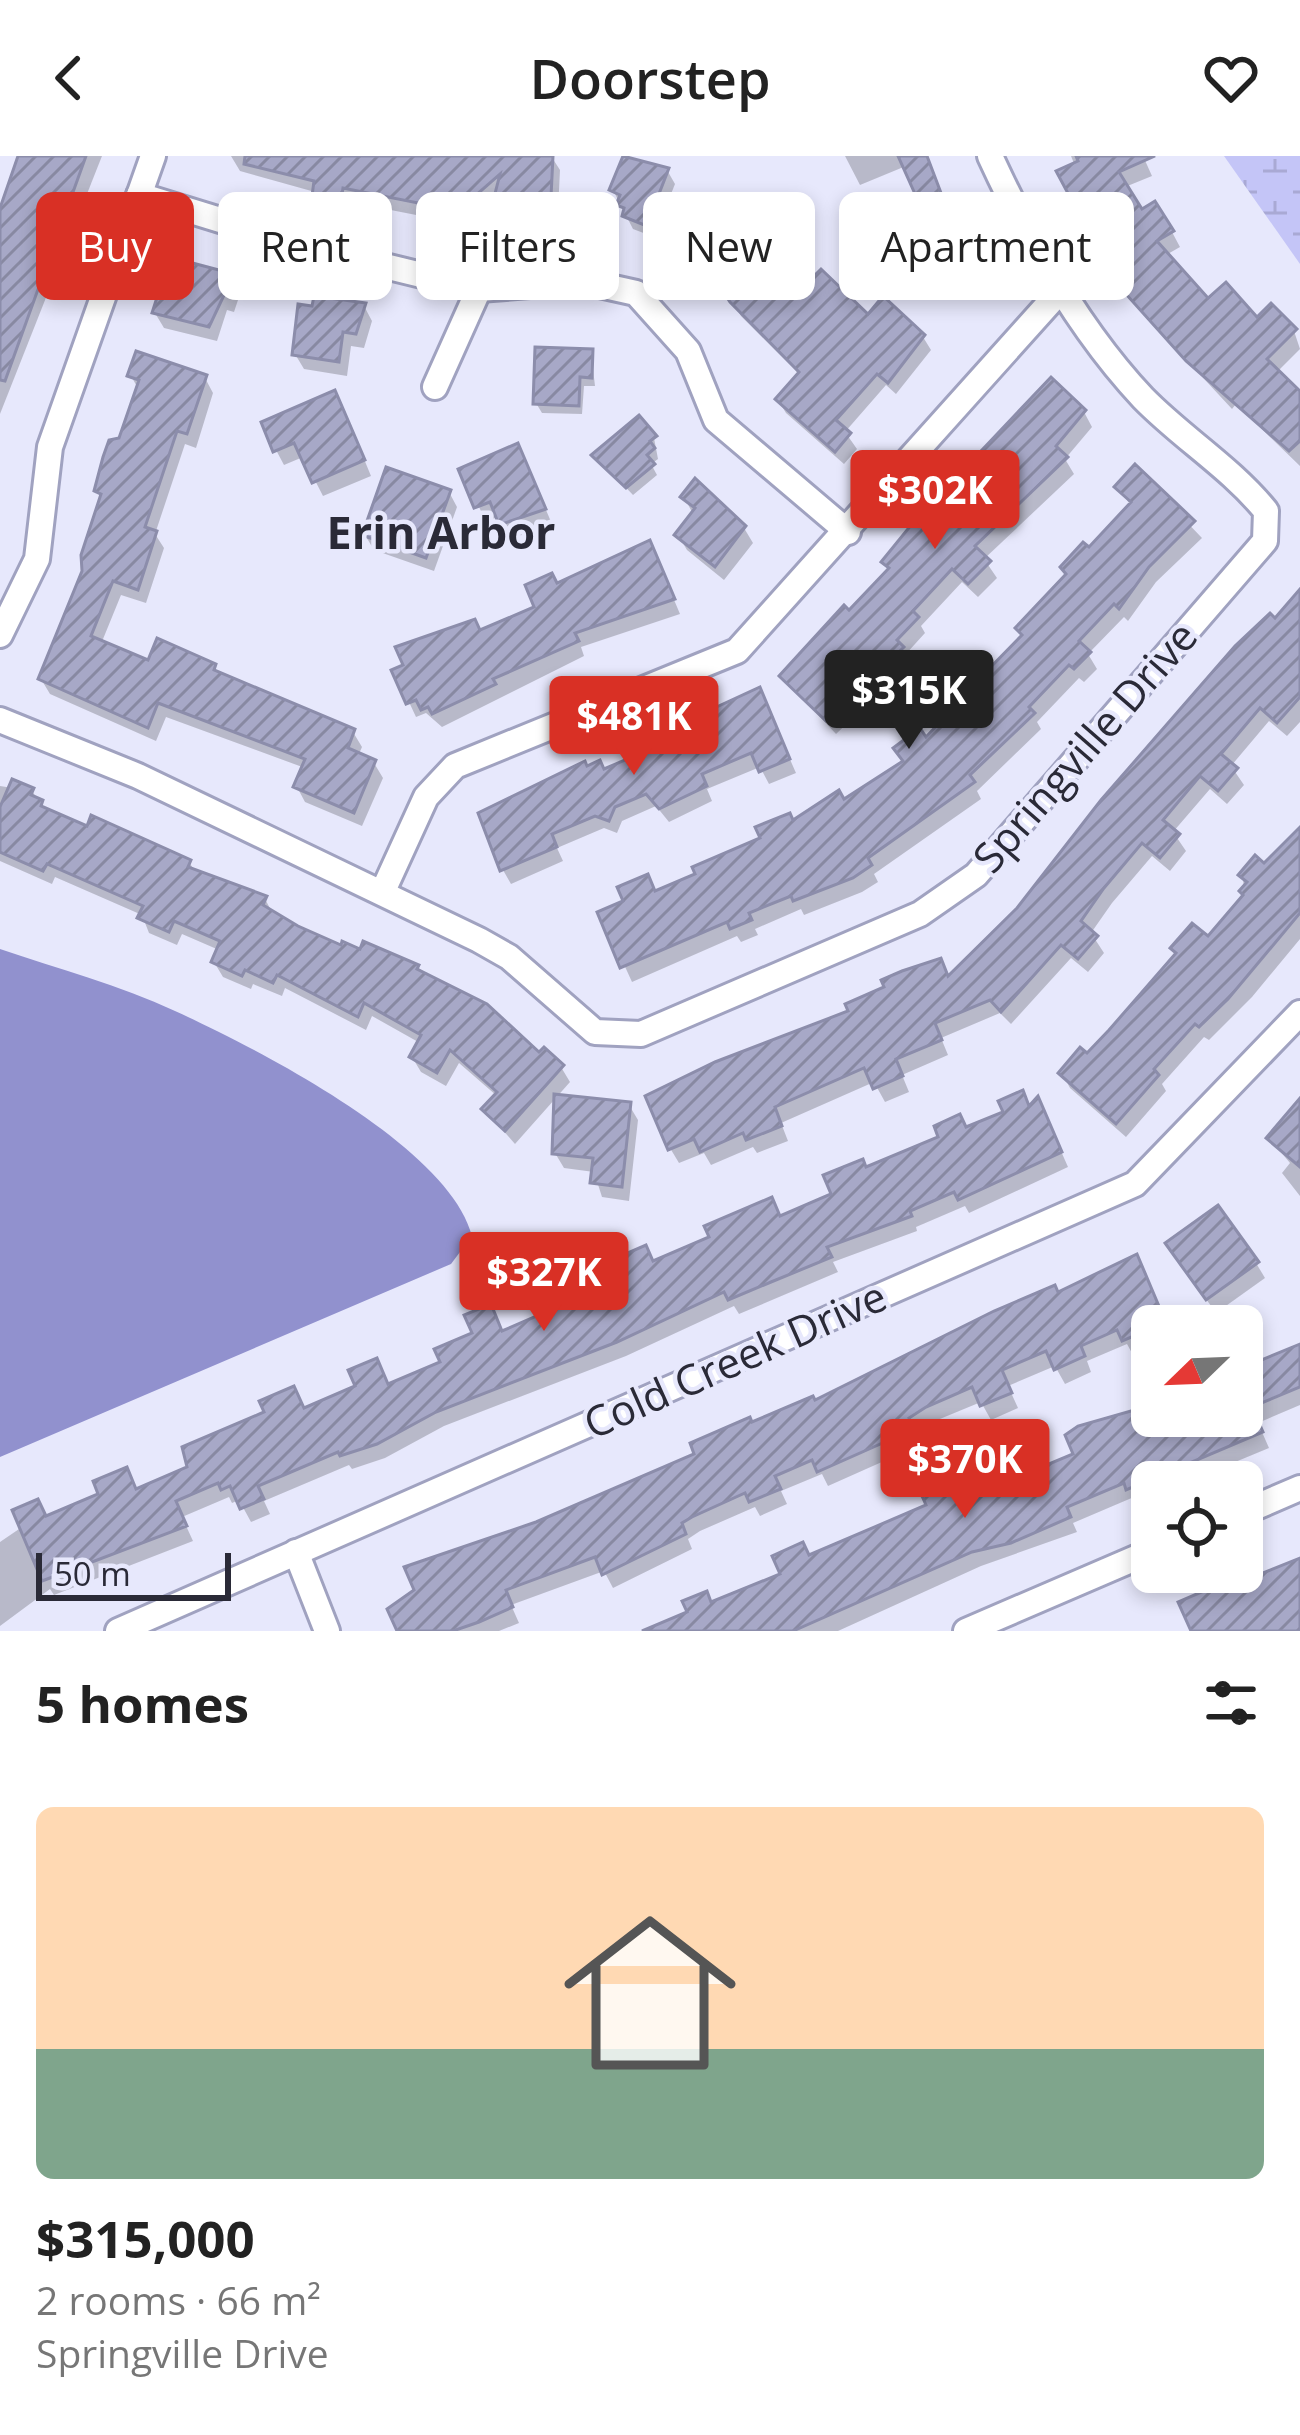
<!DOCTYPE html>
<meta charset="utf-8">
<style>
body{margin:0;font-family:"Open Sans",sans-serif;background:#f6f6f6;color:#222;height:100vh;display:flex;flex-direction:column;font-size:45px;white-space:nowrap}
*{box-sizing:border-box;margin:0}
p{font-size:39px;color:#767676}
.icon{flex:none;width:66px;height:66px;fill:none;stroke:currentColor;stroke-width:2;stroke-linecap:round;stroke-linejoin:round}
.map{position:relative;height:1475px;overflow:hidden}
.side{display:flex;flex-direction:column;background:#fff;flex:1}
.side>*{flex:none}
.top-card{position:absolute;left:36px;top:36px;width:1230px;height:108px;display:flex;gap:24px}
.needle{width:78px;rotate:247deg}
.fabs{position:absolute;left:1131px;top:1149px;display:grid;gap:24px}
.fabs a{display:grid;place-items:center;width:132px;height:132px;border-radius:18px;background:#fff;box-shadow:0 6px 18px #0003;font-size:60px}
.scale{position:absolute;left:36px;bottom:30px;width:195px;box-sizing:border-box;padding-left:12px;border:6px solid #2a2a37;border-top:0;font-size:33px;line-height:42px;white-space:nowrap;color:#2a2a37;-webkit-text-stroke:9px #e7e8fc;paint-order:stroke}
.price{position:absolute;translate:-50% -102px;padding:0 27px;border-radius:12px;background:#d93025;color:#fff;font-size:39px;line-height:78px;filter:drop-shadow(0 3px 6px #0008)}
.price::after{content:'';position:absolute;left:50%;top:72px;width:36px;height:27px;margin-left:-18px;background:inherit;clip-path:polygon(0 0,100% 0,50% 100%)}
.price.on{background:#222;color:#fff}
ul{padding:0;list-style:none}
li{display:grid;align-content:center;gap:24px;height:636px;padding:0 36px}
li span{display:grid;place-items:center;height:372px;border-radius:18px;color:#555}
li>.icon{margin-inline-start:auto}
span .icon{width:216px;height:216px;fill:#fffc;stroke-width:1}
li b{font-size:51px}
h2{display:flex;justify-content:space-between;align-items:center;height:144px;padding:0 36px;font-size:51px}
.tag{padding:0 42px;border-radius:18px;background:#fff;box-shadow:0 6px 18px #0003;font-size:42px;line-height:108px}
.tag.on{background:#d93025;color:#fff}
header{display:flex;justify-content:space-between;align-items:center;height:156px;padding:0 36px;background:#fff;font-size:54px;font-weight:600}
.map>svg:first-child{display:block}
.wetland{fill:url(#wetland-marsh)}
.water{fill:#9191ce}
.shadow{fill:#0003}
.building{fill:url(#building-hatch);stroke:#8c8dab;stroke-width:3}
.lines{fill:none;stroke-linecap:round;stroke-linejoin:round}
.minor-casing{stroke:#a0a2c0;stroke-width:30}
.minor{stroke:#fff;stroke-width:24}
.labels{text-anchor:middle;stroke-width:9;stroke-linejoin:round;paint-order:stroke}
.street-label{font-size:42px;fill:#2a2a37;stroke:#e7e8fc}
.neighbourhood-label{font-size:45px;font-weight:bold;fill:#2a2a37;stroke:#e7e8fc}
</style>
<header><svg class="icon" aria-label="back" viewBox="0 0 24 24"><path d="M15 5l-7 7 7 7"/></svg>Doorstep<svg class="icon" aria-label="heart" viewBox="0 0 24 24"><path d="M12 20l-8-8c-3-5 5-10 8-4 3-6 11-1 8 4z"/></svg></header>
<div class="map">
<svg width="1300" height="1475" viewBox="0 0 1300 1475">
<defs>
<pattern id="wetland-marsh" width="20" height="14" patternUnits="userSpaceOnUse" patternTransform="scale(3)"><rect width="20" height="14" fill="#c4c5f7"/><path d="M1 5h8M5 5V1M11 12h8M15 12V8" fill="none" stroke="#a9a9d4"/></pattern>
<pattern id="building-hatch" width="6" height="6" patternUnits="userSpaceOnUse" patternTransform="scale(3)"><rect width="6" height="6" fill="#a7a8c7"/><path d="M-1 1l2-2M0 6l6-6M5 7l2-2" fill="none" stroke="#8889a2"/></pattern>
</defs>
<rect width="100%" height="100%" fill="#e7e8fc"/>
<path class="wetland" d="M1224,0h76v108z"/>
<path class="water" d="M0,793c58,20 120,36 175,62 81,37 274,135 297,225l-21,28 -451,193z"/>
<g class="shadow">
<path d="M25,0h77l-102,258v-187z"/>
<path d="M231,0h320l9,14 -3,61 -55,-4 -8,-15 3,-14 -30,27 -117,-23 -2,13 -25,-4 -8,-19 -75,-21z"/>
<path d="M845,0h79l48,119 -15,7 -3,-7 -32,13 -17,-36 -19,8 -9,-15 42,-49 -13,-30 -46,19z"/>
<path d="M1071,0h72l9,20 -27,11 16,26 31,19 8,15 -14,8 42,47 86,29 6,18 -23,23 23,23v71l-64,-62 -4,5 -103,-111 -69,-126 15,-6z"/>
<path d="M667,14l8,14 -10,25 22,18 49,-14 7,13v25l18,19 40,23 122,44 8,13 -35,44 -10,-9 -41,47 12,17 -13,15 -58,-51 -8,-13 22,-25 -59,-59 -11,-20 7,-7 -70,-47 -34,-13 -20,-39z"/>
<path d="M232,120l9,15 -7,21 -7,-2 -10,31 -53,-13 -9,-15z"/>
<path d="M364,150l8,15 -8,27 -13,-2 -4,30 -43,-7 -9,-15z"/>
<path d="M591,196l4,34h-11l-2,28 -40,-1 -6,-10z"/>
<path d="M131,220l74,2 8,15 -17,55 -11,-4 -30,90 9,14 -18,55 -25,-8 -20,49 48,20 65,2 6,10 133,56 9,15 -4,9 16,7 9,15 -21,48 -57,-24 -8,-15 8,-19 -139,-51 -10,24 -106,-47 -9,-15 44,-107 18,-72 -6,-9 42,-101z"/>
<path d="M343,252l28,68 -48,20 -20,-39 -19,8 -8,-15z"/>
<path d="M1084,256l8,15 -27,32 9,15 -90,85 13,19 -19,19 -16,-15 -41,44 4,7 -20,22 5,8 -74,71 -53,-57 107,-106 -5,-9z"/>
<path d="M654,282l4,21 -7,5 6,11 -24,20 -38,-40z"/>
<path d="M525,305l27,63 -41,15 -12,-23 -13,6 -24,-52z"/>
<path d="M1136,313l66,69 -46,44 -28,39 -4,-4 -36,37 9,15 -13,13 -5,-4 -42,44 4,7 -64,62 4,8 -107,75 4,8 -16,10 -58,23 -3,-6 -46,20 3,6 -17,7 -4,-6 -105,46 -31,-68 98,-39 144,-72 62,-40 54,-57 -7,-13 28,-11 151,-176 -13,-19z"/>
<path d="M449,336l8,15 -23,64 -60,-21 -9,-15z"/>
<path d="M684,341l60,31 9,15 -29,37 -37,-30 -9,-15 14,-23z"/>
<path d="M656,401l24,57 -99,33 3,9 -142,71 -16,-14 -10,4 -21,-45z"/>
<path d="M1300,438v128l-13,14 -18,-15 -38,45 13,19 -17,19 -17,-15 -37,43 13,19 -16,20 -18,-15 -40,47 -21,30 13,20 -16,19 -17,-14 -60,66 -11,-11 -59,25 7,17 -46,20 7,17 -24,10 -11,-20 -93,41 7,18 -31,12 -4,-6 -42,18 -7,-12 -25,10 -9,-15 279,-169 71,-69z"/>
<path d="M766,549l30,68 -27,11 -9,-17 -53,22 5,12 -43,21 -13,-16 -34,15 -5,12 -13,-5 -47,20 6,13 -52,23 -8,-14 101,-97z"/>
<path d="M0,630l32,5 14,21 143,50 7,11 69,26 8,15 69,35 75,18 144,100 9,15 -55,62 -30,-34 12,-14 -38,-33 -13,23 -25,-14 -9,-15 8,-14 -48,-27 -6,14 -81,-42 -3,8 -29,-12 -2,5 -28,-12 -9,-15 5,-12 -37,-16 -5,11 -28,-12 -7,-18 -87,-38 -3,7 -52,-23z"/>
<path d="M1300,675v108l-48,58 -43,43 -5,-3 -42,47 4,7 -40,46 -56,-49 -8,-15 25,-16 121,-117 38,-43 -4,-22 22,-8z"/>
<path d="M1300,946v94l-18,-23 8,-10 -21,-25z"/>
<path d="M629,949l9,15 -9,81 -27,-4 -8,-25 -30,-4 -9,-15z"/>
<path d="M1030,953l15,6 23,52 -99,46 -4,-7 -49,21 1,4 -84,31 5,10 -99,42 -5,-8 -108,50 -182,70 -59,32 -33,11 -3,-4 -85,36 6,13 -19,8 -12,-22 -7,3 -3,-6 -47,20 11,24 -139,54 -4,-6 -50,37v-84l22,-15 115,-35 167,-81 84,-24 266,-123 181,-68 31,-26z"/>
<path d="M1177,1102l79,5 9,15 -49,35z"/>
<path d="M1144,1117l23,53h-15l-4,10 4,11 -19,8 -6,-11 -40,17 4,11 -26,12 -10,-18 -47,20 10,22 -27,12 -10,-18 -46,19 -20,13 5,11 -92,41 -6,-12 -41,17 6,13 -27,12 -5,-9 -55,24 -12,8 4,10 -79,39 -9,-17 -93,34 8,18 -20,8h-99l137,-106 161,-70 53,-29 63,-22 243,-109z"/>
<path d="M1300,1191v58l-42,18 11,25 -82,34h-35v15l-14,6 -4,-6 -61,26 4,9 -96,34 -143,65h-184l130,-55 25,-18 268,-103 75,-47v8h90v-44z"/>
</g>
<g class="building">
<path d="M18,0h68l-81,225 -5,-1v-172z"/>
<path d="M245,0h308l-3,61 -60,-4 10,-39 -42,37 -115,-23 -2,13 -29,-5 2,-15 -70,-17z"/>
<path d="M623,0l46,12 -12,31 30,24 18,-24 18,13 14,-3 3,22 -5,7 26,28 9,-8 31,31 20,-20 47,45 15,-18 42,39 -37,48 -11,-9 -41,46 15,13 -16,19 -60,-53 24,-27 -69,-70 -4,-6 11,-12 -80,-54 -35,-14 2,-8 -8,-3 4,-10 -11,-5z"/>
<path d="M898,0h29l39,103 -20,9 -3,-6 -32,13 -16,-37 -20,9 -13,-30 53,-23z"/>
<path d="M1076,0h79l-36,16 23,37 13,-8 19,30 -17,10 51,57 18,-16 31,35 14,-14 26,26 -30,30 33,32v50l-11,10 -103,-90 -70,-78 -60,-112 22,-10z"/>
<path d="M170,101l64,17 -25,53 -57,-14z"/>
<path d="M314,140l52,7 -10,31 -13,-2 -4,30 -47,-7 6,-51 14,2z"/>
<path d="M535,191l58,2 -1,29 -12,-1 -1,29 -46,-2z"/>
<path d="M136,195l71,24 -20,59 -10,-3 -32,96 12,4 -19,59 -25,-9 -22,55 57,24 9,-22 59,26 -2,6 141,59 -7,19 28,12 -22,53 -61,-26 12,-28 -147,-56 -10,25 -110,-49 44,-108 -1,-16 20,-61 -7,-3 9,-34 6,-17 10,-2 20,-58 -12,-4z"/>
<path d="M1051,221l35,33 -30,36 12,11 -93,89 16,15 -23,23 -16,-15 -39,42 6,6 -22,23 7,7 -78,74 -47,-45 65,-71 5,5 40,-42 -8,-6 31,-38z"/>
<path d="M335,234l30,70 -53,23 -18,-40 -21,9 -12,-30z"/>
<path d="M639,259l18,21 -7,5 5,7 -8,7 8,9 -29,24 -35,-33z"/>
<path d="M518,287l28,66 -47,16 -9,-23 -16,6 -16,-39z"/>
<path d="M1135,308l60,57 -46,46 -30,42 -5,-5 -35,37 12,11 -17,17 -5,-4 -40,42 6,6 -65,62 5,7 -107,76 4,7 -19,13 -60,23 -2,-5 -42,17 3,7 -22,9 -3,-7 -107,46 -23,-56 26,-11 -6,-14 31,-13 7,17 40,-17 -3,-7 68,-29 -5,-11 35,-14 3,7 46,-30 5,9 59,-38 -10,-13 27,-20 6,9 32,-34 -10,-10 23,-24 9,9 42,-43 -7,-7 51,-54 -6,-7 23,-25 6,5 42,-45 -17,-15z"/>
<path d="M386,311l65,23 -25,68 -64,-23z"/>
<path d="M695,322l51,48 -31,41 -41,-32 21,-27 -15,-11z"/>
<path d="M650,384l25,59 -100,34 4,8 -86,38 3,5 -64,30 -4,-7 -7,3 -5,-10 -10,4 -15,-34 12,-5 -8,-18 80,-28 5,11 54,-23 -9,-22 27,-12 5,10z"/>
<path d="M1300,433v108l-23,26 -17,-15 -39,46 17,14 -20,23 -18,-15 -37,44 17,14 -20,24 -18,-15 -38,45 -23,33 17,15 -20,23 -17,-14 -60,67 -11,-12 -55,23 7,17 -46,19 7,17 -30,13 -9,-21 -89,39 7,19 -36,14 -3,-7 -43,19 -6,-13 -26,11 -23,-54 70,-34 133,-51 -3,-7 39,-17 -3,-7 21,-9 39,-13 7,18 69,-68 84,-108 134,-154 35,-33 5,5z"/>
<path d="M760,531l30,72 -31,13 -8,-19 -49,21 5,12 -48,23 -13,-15 -31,13 -6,14 -14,-5 -43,18 5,13 -57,24 -22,-58 107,-52 2,5 13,-6 4,9 56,-24 -4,-10z"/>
<path d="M12,623l22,9 -3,7 12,5 -2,6 46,20 4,-11 100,45 -3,7 79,29 -4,9 35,21 43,19 1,-4 18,8 3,-8 56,24 -2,4 70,35 52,48 5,-5 20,18 -59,66 -24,-22 16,-17 -47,-42 -13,23 -28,-16 12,-22 -57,-32 -6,14 -81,-42 -4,8 -28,-13 -3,6 -31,-14 9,-21 -46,-20 -5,11 -32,-14 6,-12 -96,-42 -4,7 -43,-19v-45z"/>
<path d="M1300,671v86l-72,86 -29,28 -4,-3 -41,45 5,6 -43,49 -58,-51 22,-26 7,6 22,-23 67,-77 -6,-5 22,-25 16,13 35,-41 -4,-4 8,-9 -9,-7 17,-20 9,8z"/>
<path d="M1023,934l6,16 9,-10 24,56 -104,48 -4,-8 -44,19 2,5 -85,31 5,10 -61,25 -43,18 -4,-8 -107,50 -181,70 -59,32 -37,12 -2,-4 -80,34 6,13 -24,10 -10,-23 -9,4 -3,-7 -42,18 11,25 -145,55 -30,-71 26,-11 8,17 52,-22 -5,-13 34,-14 9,22 51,-22 -5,-20 82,-35 -5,-11 35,-15 10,22 51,-22 -7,-16 29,-12 11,26 52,-22 -6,-13 38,-16 -8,-18 27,-11 11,27 44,-19 -9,-22 34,-15 9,21 43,-20 -7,-18 30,-13 7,16 56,-24 -5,-11 68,-29 8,19 51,-22 -8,-19 40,-16 3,8 72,-30 -4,-11 26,-12 6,13 37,-15 -5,-11z"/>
<path d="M554,938l77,8 -9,85 -32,-4 3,-25 -41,-4z"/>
<path d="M1300,942v69l-34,-29z"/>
<path d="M1218,1049l41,57 -53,38 -41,-57z"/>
<path d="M1137,1098l24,57 -19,9 4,11 -24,10 -5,-11 -36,16 4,10 -31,14 -8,-19 -44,19 10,23 -32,13 -8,-19 -46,20 -17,11 5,11 -97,43 -5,-12 -37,16 6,13 -32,13 -4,-9 -53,24 -10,6 4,11 -84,41 -7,-18 -89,33 7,17 -34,15 -26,9h-56l-10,-22 27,-19 -10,-23 132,-45 158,-68 -4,-11 60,-26 2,5 61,-26 2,4 179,-89 61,-26 3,7z"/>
<path d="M1300,1188v43l-58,24v-43z"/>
<path d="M1152,1249v11h104l7,16 -137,58 -2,-7 -57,24 4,10 -60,26 -39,9 -179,79h-151l45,-19 -5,-11 25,-10 4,11 69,-28 -8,-18 31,-14 6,13 117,-50 -4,-9 88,-38 8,19 55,-23 -8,-19 13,-9z"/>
<path d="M1300,1402v73h-109l-13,-29 77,-33 3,6z"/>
</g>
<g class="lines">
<defs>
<g id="minor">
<path d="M139,39l172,53 168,41 103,-8 54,12 52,58 28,69 132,112"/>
<path d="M435,231l44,-98"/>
<path d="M0,479l37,-76 13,-112 103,-291"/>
<path d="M0,564l138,56 341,164 30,17 86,75 46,2 279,-120 56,-39 289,-334 1,-30c-36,-44 -84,-73 -123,-113 -65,-69 -114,-157 -153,-242"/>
<path d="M383,735l43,-94 29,-31 282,-115 324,-361"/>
<path d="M1242,1357l58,-25"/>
<path d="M296,1396l31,79"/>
<path d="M118,1475l1017,-447 165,-171"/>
<path d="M966,1475l186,-80"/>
</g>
</defs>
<use href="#minor" class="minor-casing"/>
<use href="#minor" class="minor"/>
</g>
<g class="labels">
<g class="street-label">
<text transform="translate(1085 591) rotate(-49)" y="15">Springville Drive</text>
<text transform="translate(735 1204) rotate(-24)" y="15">Cold Creek Drive</text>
</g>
<g class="neighbourhood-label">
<text x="441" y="393">Erin Arbor</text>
</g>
</g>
</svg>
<div class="fabs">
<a><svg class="needle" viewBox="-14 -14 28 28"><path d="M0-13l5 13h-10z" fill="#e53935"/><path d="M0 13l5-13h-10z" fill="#767676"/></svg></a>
<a><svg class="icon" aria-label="locate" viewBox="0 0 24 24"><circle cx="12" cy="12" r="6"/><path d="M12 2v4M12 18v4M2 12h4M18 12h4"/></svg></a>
</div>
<div class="scale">50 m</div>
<b class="price" style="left:935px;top:396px">$302K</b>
<b class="price on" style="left:909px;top:596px">$315K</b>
<b class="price" style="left:634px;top:622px">$481K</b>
<b class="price" style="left:544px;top:1178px">$327K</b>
<b class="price" style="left:965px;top:1365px">$370K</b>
<div class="top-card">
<a class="tag on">Buy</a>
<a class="tag">Rent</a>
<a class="tag">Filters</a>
<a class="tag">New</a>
<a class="tag">Apartment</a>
</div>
</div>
<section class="side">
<h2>5 homes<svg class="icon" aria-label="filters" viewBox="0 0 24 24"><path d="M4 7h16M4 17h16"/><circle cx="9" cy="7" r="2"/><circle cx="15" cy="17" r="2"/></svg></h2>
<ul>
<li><span style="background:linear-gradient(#ffd9b3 65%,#7fa58c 0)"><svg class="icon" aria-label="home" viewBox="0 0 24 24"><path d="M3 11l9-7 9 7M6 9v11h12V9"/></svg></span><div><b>$315,000</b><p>2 rooms · 66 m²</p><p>Springville Drive</p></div></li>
</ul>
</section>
